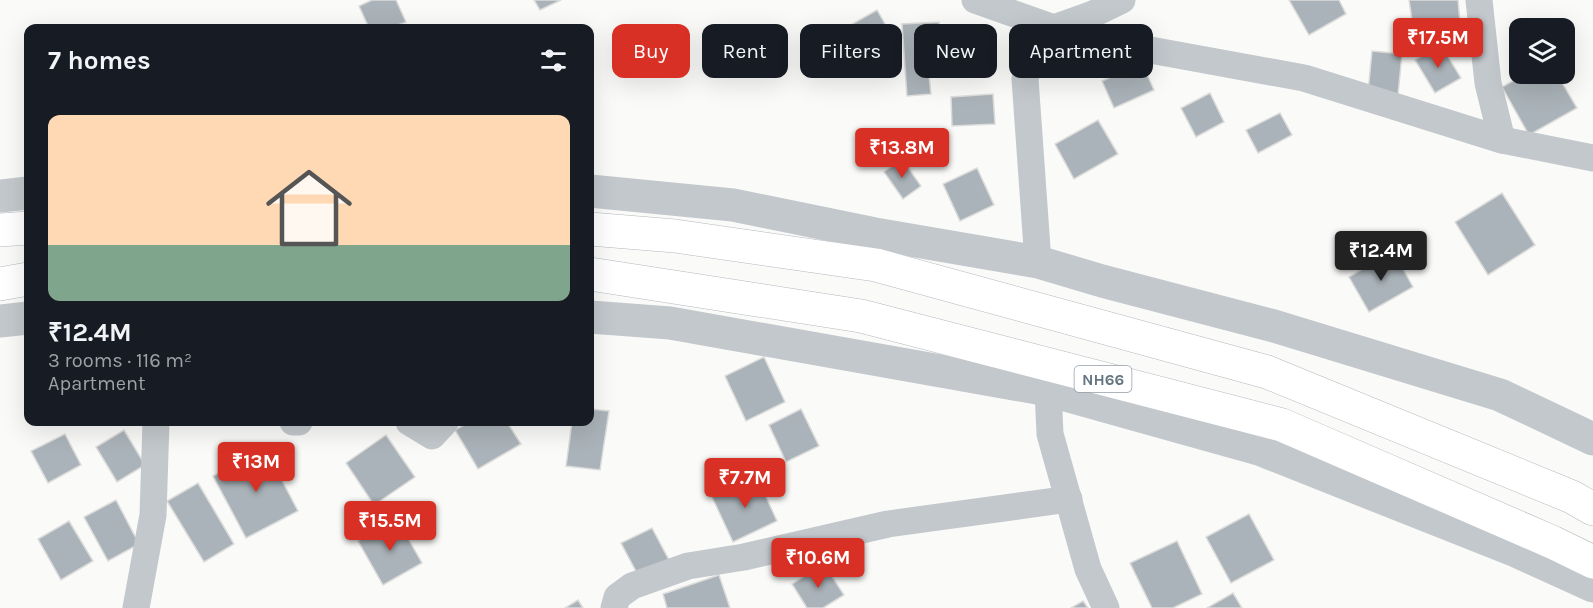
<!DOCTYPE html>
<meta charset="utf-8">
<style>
body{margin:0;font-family:Karla,sans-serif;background:#20242c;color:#f1f3f6;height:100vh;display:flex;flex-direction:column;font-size:22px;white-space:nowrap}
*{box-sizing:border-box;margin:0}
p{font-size:20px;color:#9ea1a6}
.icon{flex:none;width:33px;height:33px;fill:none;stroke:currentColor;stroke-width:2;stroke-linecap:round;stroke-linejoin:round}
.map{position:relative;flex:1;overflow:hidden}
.panel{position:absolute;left:24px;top:24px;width:570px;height:402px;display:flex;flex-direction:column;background:#171b24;border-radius:12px;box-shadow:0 6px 24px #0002}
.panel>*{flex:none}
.banner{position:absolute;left:612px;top:24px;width:570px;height:54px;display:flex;gap:12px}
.controls{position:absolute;left:1509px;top:18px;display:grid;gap:12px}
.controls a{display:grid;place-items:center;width:66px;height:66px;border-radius:12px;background:#171b24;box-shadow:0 6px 24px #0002;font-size:30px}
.price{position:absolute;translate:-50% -51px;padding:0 14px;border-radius:6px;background:#d93025;color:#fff;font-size:20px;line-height:39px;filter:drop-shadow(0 2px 3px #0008)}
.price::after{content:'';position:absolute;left:50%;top:36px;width:18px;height:14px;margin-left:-9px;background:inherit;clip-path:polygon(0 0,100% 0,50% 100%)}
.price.selected{background:#222;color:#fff}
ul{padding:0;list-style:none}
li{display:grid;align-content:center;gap:12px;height:318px;padding:0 24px}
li+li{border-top:2px solid #363941}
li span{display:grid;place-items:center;height:186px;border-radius:12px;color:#555}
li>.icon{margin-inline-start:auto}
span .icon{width:108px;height:108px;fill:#fffc;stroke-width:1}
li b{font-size:26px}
h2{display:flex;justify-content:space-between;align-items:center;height:72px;padding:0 24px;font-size:26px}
.chip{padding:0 21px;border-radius:12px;background:#171b24;box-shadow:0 6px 24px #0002;font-size:21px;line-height:54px}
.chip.selected{background:#d93025;color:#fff}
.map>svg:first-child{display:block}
.building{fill:#aab3b9;stroke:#dcdcda;stroke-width:1.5}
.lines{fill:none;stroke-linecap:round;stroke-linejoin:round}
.trunk-casing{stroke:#b4b9bd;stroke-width:34}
.minor{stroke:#c3c8cc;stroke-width:27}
.tertiary{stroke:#c3c8cc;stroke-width:33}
.trunk{stroke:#fff;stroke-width:33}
.labels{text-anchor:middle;stroke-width:6;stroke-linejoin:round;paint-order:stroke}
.shield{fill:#fff;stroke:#939fa8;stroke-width:1.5}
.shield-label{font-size:16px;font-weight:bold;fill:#657683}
</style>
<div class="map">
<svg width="1593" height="608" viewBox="0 0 1593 608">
<rect width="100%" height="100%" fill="#fafaf8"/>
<g class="building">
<path d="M372,0h24l10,22 -16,6h-21l-10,-22z"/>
<path d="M534,0h27l-21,10z"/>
<path d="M1289,0h50l7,14 -37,21z"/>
<path d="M1409,0h49l2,22 -47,5z"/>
<path d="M877,10l24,42 -37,21 -24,-42z"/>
<path d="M939,22l1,23 20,-2 2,29 -33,3 2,19 -24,2 -5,-72z"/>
<path d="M1441,45l20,33 -26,15 -20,-33z"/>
<path d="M1372,51l30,3 -4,41 -30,-3z"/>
<path d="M1142,63l12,27 -40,18 -12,-27z"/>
<path d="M1525,74h32l20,34 -48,27 -27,-48z"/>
<path d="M1210,93l14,29 -28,15 -15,-29z"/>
<path d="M993,94l2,30 -43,2 -1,-29z"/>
<path d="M1280,113l12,22 -34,18 -12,-23z"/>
<path d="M1098,120l20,34 -44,25 -19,-35z"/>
<path d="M902,159l19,27 -18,13 -19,-27z"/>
<path d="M977,168l17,37 -34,16 -17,-37z"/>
<path d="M1502,193l33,52 -47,30 -33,-53z"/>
<path d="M1393,251l20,36 -44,25 -20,-35z"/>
<path d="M764,357l21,45 -39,19 -21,-45z"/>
<path d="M590,409l19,2 -9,59 -34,-4 6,-44h18z"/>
<path d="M801,409l18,37 -33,16 -17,-37z"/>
<path d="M469,422h38l14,22 -43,25 -23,-39z"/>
<path d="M124,430l21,35 -28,17 -21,-35z"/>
<path d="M65,434l16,31 -33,18 -17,-32z"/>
<path d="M386,435l29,42 -41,28 -28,-42z"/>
<path d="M265,448l33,63 -52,27 -33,-62z"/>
<path d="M757,477l20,44 -44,21 -21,-45z"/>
<path d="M198,483l36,61 -30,18 -37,-61z"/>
<path d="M116,500l23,44 -31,17 -24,-44z"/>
<path d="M1249,514l25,46 -43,23 -25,-46z"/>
<path d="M397,519l25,44 -39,22 -25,-44z"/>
<path d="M69,521l24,40 -32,19 -23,-41z"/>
<path d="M652,528l17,32 -31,15 -17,-32z"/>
<path d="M1177,541l25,53 -29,14h-21l-22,-45z"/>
<path d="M824,564l20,31 -21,13h-16l-15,-24z"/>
<path d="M719,575l11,33h-63l-4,-14z"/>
<path d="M1233,593l9,15h-35z"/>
<path d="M578,600l5,8h-18z"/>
<path d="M1083,601l5,7h-17z"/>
</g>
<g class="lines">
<defs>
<g id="trunk">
<path d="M590,229l85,7 201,29 391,107 305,125 21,12"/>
<path d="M0,230l28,-2"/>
<path d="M590,274l271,42 421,109 270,117 41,20"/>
<path d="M0,284l28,-5"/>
</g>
</defs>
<use href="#trunk" class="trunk-casing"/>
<g class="minor">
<path d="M975,0l79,28 69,17 181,33 198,62 91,18"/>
<path d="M1479,0l9,83 14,57"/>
<path d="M1038,262l-13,-183 9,-34 20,-17 39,-14 29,-14"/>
<path d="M1048,390l2,44 38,135 18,39"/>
<path d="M293,422h6"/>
<path d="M409,422l23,14 13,-14"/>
<path d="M136,608l17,-93 3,-93"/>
<path d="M614,608l3,-11 15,-11 56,-20 56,-9 144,-33 181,-25"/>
</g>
<g class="tertiary">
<path d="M590,191l143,14 142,29 163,28 64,19 172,45 226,69 93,44"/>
<path d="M0,196l28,-3"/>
<path d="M590,317l80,6 378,67 211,59 257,102 77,35"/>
<path d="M0,321l28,-3"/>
</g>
<use href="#trunk" class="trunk"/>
</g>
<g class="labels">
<rect class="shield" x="1074.5" y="366" width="57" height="26" rx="4.5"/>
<g class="shield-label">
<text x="1103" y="385">NH66</text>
</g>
</g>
</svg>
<div class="controls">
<a><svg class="icon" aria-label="layers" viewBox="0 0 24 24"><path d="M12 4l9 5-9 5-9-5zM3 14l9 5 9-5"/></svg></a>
</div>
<b class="price" style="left:1438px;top:69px">₹17.5M</b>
<b class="price" style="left:902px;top:179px">₹13.8M</b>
<b class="price selected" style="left:1381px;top:282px">₹12.4M</b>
<b class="price" style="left:256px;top:493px">₹13M</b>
<b class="price" style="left:745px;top:509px">₹7.7M</b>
<b class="price" style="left:390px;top:552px">₹15.5M</b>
<b class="price" style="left:818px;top:589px">₹10.6M</b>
<div class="banner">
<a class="chip selected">Buy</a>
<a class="chip">Rent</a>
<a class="chip">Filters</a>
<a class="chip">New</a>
<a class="chip">Apartment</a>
</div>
<section class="panel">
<h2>7 homes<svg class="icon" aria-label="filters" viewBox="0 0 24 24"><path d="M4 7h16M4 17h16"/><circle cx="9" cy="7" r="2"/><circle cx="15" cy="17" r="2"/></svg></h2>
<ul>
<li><span style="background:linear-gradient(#ffd9b3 70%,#7fa58c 0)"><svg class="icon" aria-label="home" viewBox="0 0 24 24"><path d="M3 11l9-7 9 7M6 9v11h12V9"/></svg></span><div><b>₹12.4M</b><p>3 rooms · 116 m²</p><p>Apartment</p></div></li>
</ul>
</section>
</div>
